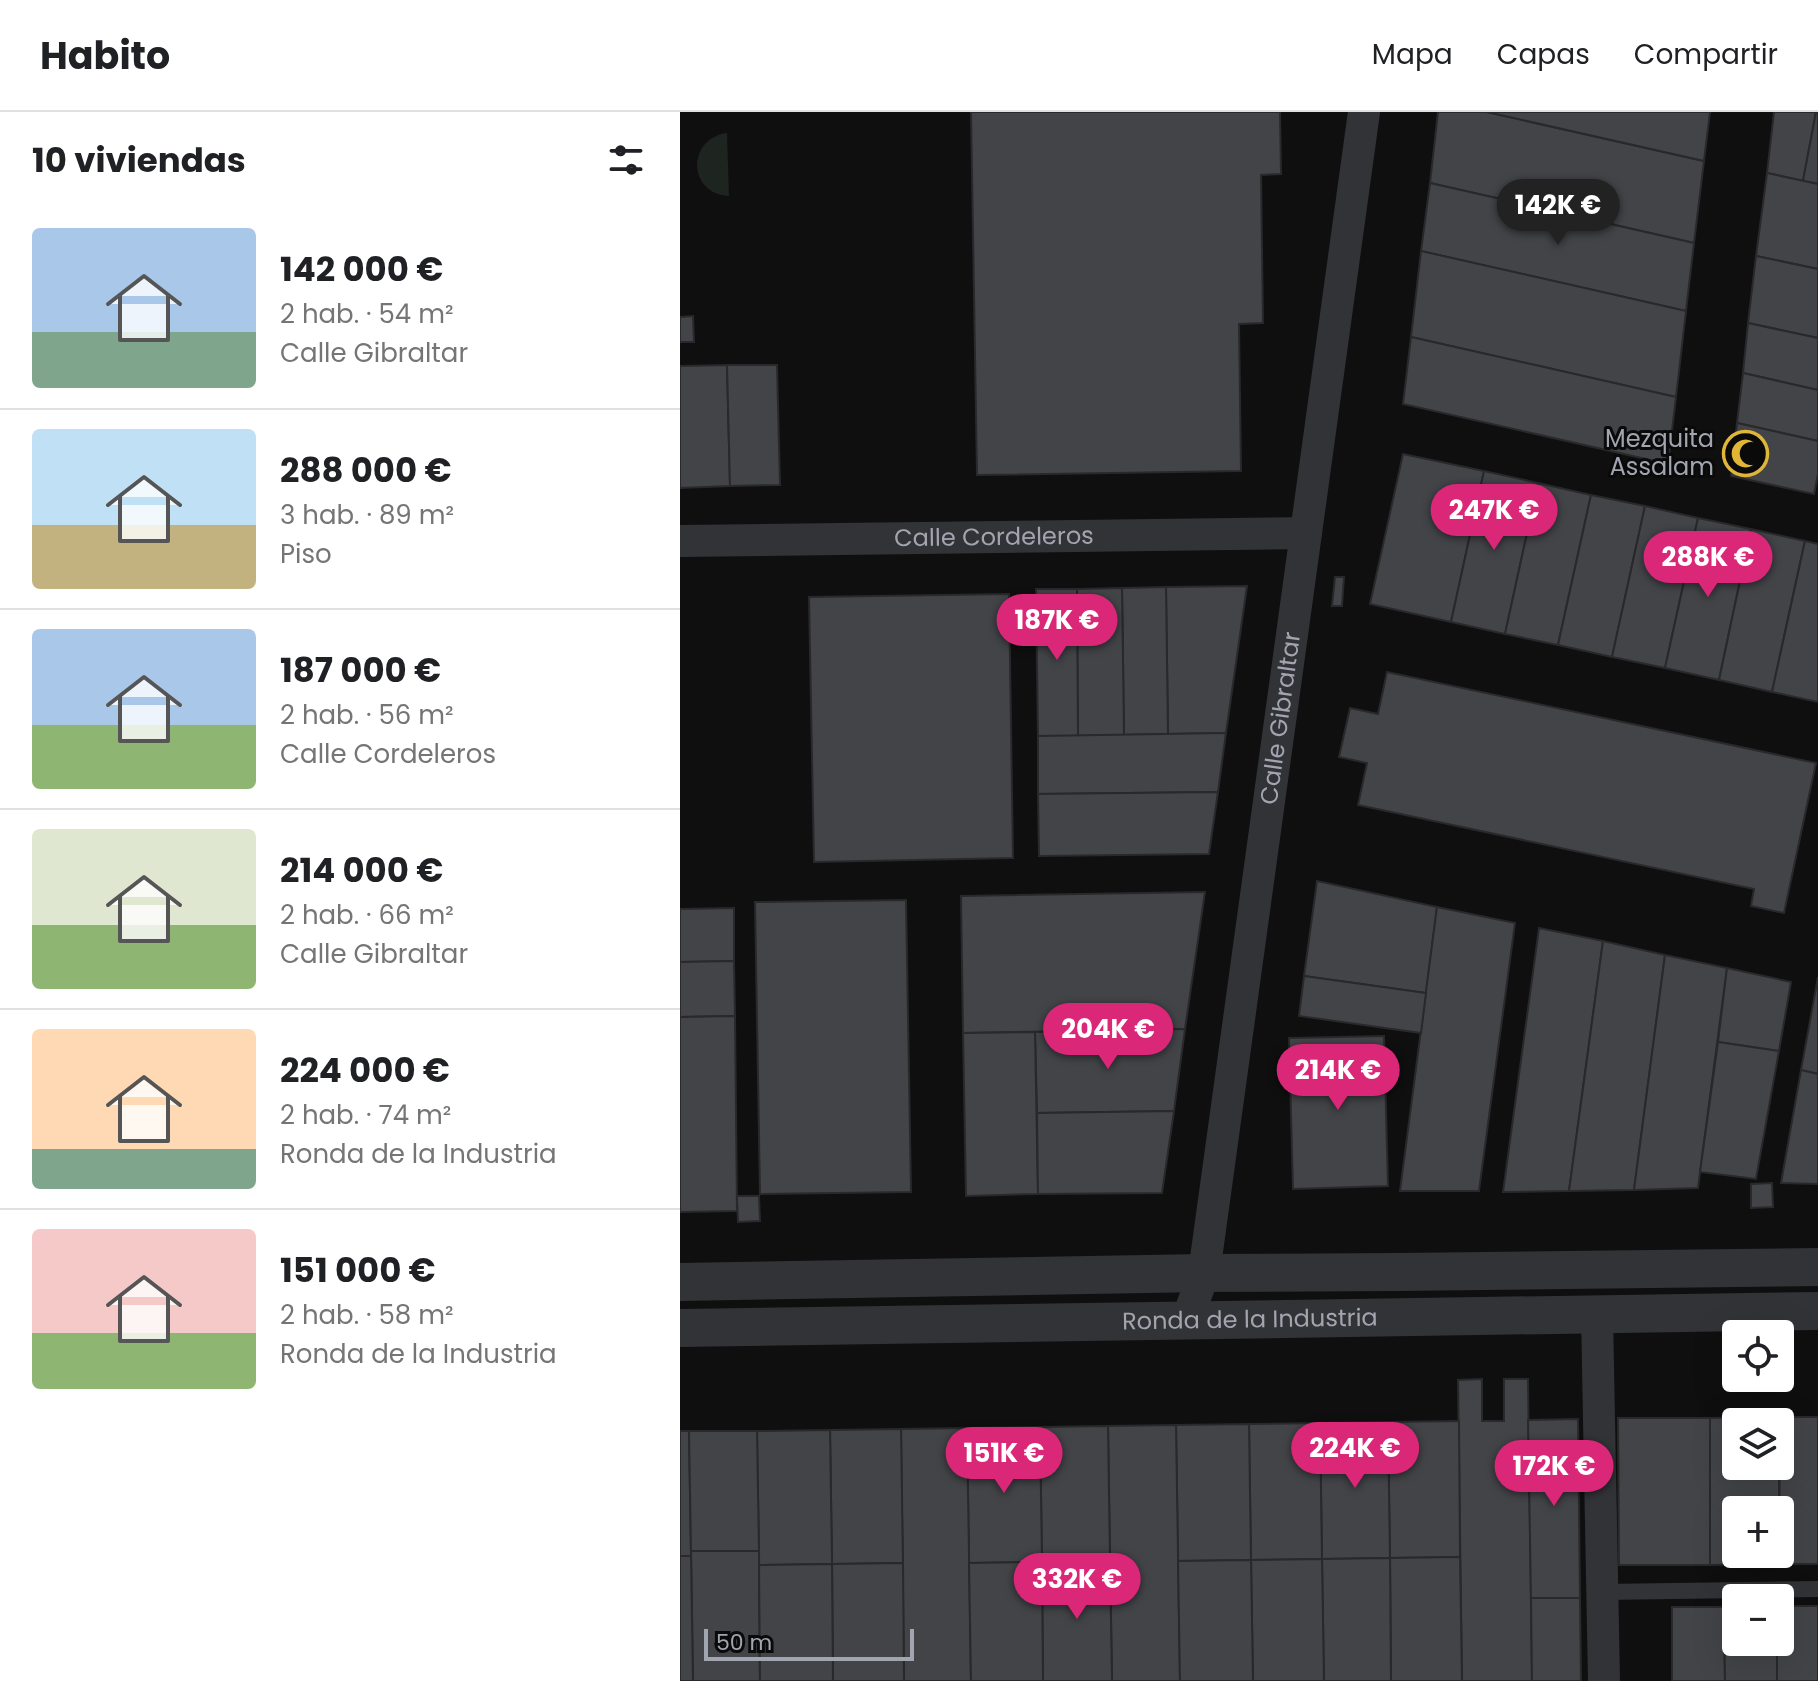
<!DOCTYPE html>
<html lang="es">
<meta charset="utf-8">
<style>
body{margin:0;font-family:Poppins,sans-serif;background:#f6f6f6;color:#202124;height:100vh;display:flex;flex-direction:column;font-size:30px;white-space:nowrap}
*{box-sizing:border-box;margin:0}
p{font-size:26px;color:#757577}
.icon{flex:none;width:44px;height:44px;fill:none;stroke:currentColor;stroke-width:2;stroke-linecap:round;stroke-linejoin:round}
.map{position:relative;flex:1;overflow:hidden}
.sheet{display:flex;flex-direction:column;background:#fff;width:680px}
.sheet>*{flex:none}
.buttons{position:absolute;left:1042px;top:1208px;display:grid;gap:16px}
.buttons a{display:grid;place-items:center;width:72px;height:72px;border-radius:8px;background:#fff;box-shadow:0 8px 32px #0002;font-size:40px}
.scale{position:absolute;left:24px;bottom:20px;width:210px;box-sizing:border-box;padding-left:8px;border:4px solid #a1a5b0;border-top:0;font-size:22px;line-height:28px;white-space:nowrap;color:#a1a5b0;-webkit-text-stroke:6px #0a0a0b;paint-order:stroke}
.price{position:absolute;translate:-50% -68px;padding:0 18px;border-radius:28px;background:#db2777;color:#fff;font-size:26px;line-height:52px;filter:drop-shadow(0 2px 4px #0008)}
.price::after{content:'';position:absolute;left:50%;top:48px;width:24px;height:18px;margin-left:-12px;background:inherit;clip-path:polygon(0 0,100% 0,50% 100%)}
.price.on{background:#222;color:#fff}
ul{padding:0;list-style:none}
li{display:flex;align-items:center;gap:24px;height:200px;padding:0 32px}
li+li{border-top:2px solid #e0e0e0}
li span{display:grid;place-items:center;flex:none;width:224px;height:160px;border-radius:8px;color:#555}
li>.icon{margin-inline-start:auto}
span .icon{width:96px;height:96px;fill:#fffc;stroke-width:1}
li b{font-size:34px}
h2{display:flex;justify-content:space-between;align-items:center;height:96px;padding:0 32px;font-size:34px}
header{display:flex;align-items:center;gap:48px;box-sizing:border-box;height:112px;padding:0 40px;background:#fff;border-bottom:2px solid #e0e0e0}
header strong{font-size:38px}
nav{display:flex;gap:44px;margin-inline-start:auto;font-size:28px}
main{display:flex;flex:1;min-height:0}
.map>svg:first-child{display:block}
.green{fill:#1e241f}
.building{fill:#434448;stroke:#29292c;stroke-width:2}
.lines{fill:none;stroke-linecap:round;stroke-linejoin:round}
.service{stroke:#323337;stroke-width:16}
.minor{stroke:#323337;stroke-width:32}
.tertiary{stroke:#323337;stroke-width:38}
.labels{text-anchor:middle;stroke-width:6;stroke-linejoin:round;paint-order:stroke}
.poi-label{font-size:24px;fill:#a1a5b0;stroke:#0a0a0b;text-anchor:end}
.street-label{font-size:24px;fill:#a1a5b0;stroke:#0a0a0b}
</style>
<header>
<strong>Habito</strong>
<nav><a>Mapa</a><a>Capas</a><a>Compartir</a></nav>
</header>
<main>
<section class="sheet">
<h2>10 viviendas<svg class="icon" aria-label="filters" viewBox="0 0 24 24"><path d="M4 7h16M4 17h16"/><circle cx="9" cy="7" r="2"/><circle cx="15" cy="17" r="2"/></svg></h2>
<ul>
<li><span style="background:linear-gradient(#a9c7e8 65%,#7fa58c 0)"><svg class="icon" aria-label="home" viewBox="0 0 24 24"><path d="M3 11l9-7 9 7M6 9v11h12V9"/></svg></span><div><b>142 000 €</b><p>2 hab. · 54 m²</p><p>Calle Gibraltar</p></div></li>
<li><span style="background:linear-gradient(#bfe0f5 60%,#c2b280 0)"><svg class="icon" aria-label="home" viewBox="0 0 24 24"><path d="M3 11l9-7 9 7M6 9v11h12V9"/></svg></span><div><b>288 000 €</b><p>3 hab. · 89 m²</p><p>Piso</p></div></li>
<li><span style="background:linear-gradient(#a9c7e8 60%,#8fb573 0)"><svg class="icon" aria-label="home" viewBox="0 0 24 24"><path d="M3 11l9-7 9 7M6 9v11h12V9"/></svg></span><div><b>187 000 €</b><p>2 hab. · 56 m²</p><p>Calle Cordeleros</p></div></li>
<li><span style="background:linear-gradient(#dfe7d0 60%,#8fb573 0)"><svg class="icon" aria-label="home" viewBox="0 0 24 24"><path d="M3 11l9-7 9 7M6 9v11h12V9"/></svg></span><div><b>214 000 €</b><p>2 hab. · 66 m²</p><p>Calle Gibraltar</p></div></li>
<li><span style="background:linear-gradient(#ffd9b3 75%,#7fa58c 0)"><svg class="icon" aria-label="home" viewBox="0 0 24 24"><path d="M3 11l9-7 9 7M6 9v11h12V9"/></svg></span><div><b>224 000 €</b><p>2 hab. · 74 m²</p><p>Ronda de la Industria</p></div></li>
<li><span style="background:linear-gradient(#f6c9c9 65%,#8fb573 0)"><svg class="icon" aria-label="home" viewBox="0 0 24 24"><path d="M3 11l9-7 9 7M6 9v11h12V9"/></svg></span><div><b>151 000 €</b><p>2 hab. · 58 m²</p><p>Ronda de la Industria</p></div></li>
</ul>
</section>
<div class="map">
<svg width="1138" height="1569" viewBox="0 0 1138 1569">
<rect width="100%" height="100%" fill="#0f0f10"/>
<path class="green" d="M46,21h1l2,63c-41,-2 -43,-56 -3,-63z"/>
<g class="building">
<path d="M291,0h309l1,62 -20,1 2,148 -24,1 2,147 -264,4z"/>
<path d="M758,0h49l217,49 -10,82 -264,-60z"/>
<path d="M807,0h223l-6,49z"/>
<path d="M1094,0h42l-13,69 -36,-8z"/>
<path d="M1136,0h2v72l-15,-3z"/>
<path d="M1087,61l51,11v85l-62,-13z"/>
<path d="M750,71l264,60 -8,68 -265,-60z"/>
<path d="M741,139l265,60 -10,86 -265,-60z"/>
<path d="M1076,144l62,13v69l-70,-15z"/>
<path d="M13,204l1,26h-14v-25z"/>
<path d="M1068,211l70,15v52l-75,-17z"/>
<path d="M731,225l265,60 -8,67 -265,-60z"/>
<path d="M47,253l3,121 -50,2v-122z"/>
<path d="M47,253h50l3,120 -50,1z"/>
<path d="M1063,261l75,17v51l-81,-18z"/>
<path d="M1057,311l81,18v33l-4,20 -83,-18z"/>
<path d="M723,342l81,17 -33,151 -81,-18z"/>
<path d="M804,359l54,12 -33,151 -54,-12z"/>
<path d="M858,371l53,12 -33,150 -53,-11z"/>
<path d="M911,383l54,11 -33,151 -54,-12z"/>
<path d="M965,394l53,12 -33,150 -53,-11z"/>
<path d="M1018,406l53,11 -32,151 -54,-12z"/>
<path d="M1071,417l54,12 -33,151 -53,-12z"/>
<path d="M1125,429l13,3v158l-46,-10z"/>
<path d="M655,465h9l-2,29h-10z"/>
<path d="M567,474l-21,147 -58,1 -2,-147z"/>
<path d="M486,475l2,147 -44,1 -2,-147z"/>
<path d="M442,476l2,147 -46,1 -1,-147z"/>
<path d="M356,477h41l1,147h-40z"/>
<path d="M329,482l4,264 -199,4 -5,-265z"/>
<path d="M707,560l429,91 -32,150 -33,-7 3,-17 -396,-84 9,-42 -28,-6 11,-49 28,6z"/>
<path d="M546,621l-8,59 -180,2v-58z"/>
<path d="M538,680l-9,62 -170,2 -1,-62z"/>
<path d="M637,769l120,26 -11,86 -122,-17z"/>
<path d="M525,780l-20,137 -222,4 -2,-137z"/>
<path d="M226,788l5,292 -151,2 -5,-292z"/>
<path d="M757,795l78,16 -36,268h-79z"/>
<path d="M54,796v53l-54,1v-53z"/>
<path d="M859,816l64,13 -34,250 -66,1z"/>
<path d="M923,829l62,14 -31,235 -65,1z"/>
<path d="M985,843l62,13 -29,220 -64,2z"/>
<path d="M54,849l1,55 -55,1v-55z"/>
<path d="M1047,856l64,14 -12,69 -61,-9z"/>
<path d="M624,864l122,17 -5,40 -122,-17z"/>
<path d="M1138,865v97l-17,-4z"/>
<path d="M55,904l2,195 -57,1v-195z"/>
<path d="M505,917l-11,82 -137,2 -2,-81z"/>
<path d="M355,920l3,162 -72,2 -3,-163z"/>
<path d="M704,924l4,150 -95,3 -4,-151z"/>
<path d="M1038,930l61,9 -23,128 -56,-7z"/>
<path d="M1121,958l17,4v110l-37,-1z"/>
<path d="M494,999l-12,82 -124,1 -1,-81z"/>
<path d="M1092,1071l1,24 -22,1v-24z"/>
<path d="M57,1084h22l1,25 -22,1z"/>
<path d="M802,1267v42h22v-42h24l4,302h-70l-4,-301z"/>
<path d="M1098,1305h40v147h-39l1,-142h-2z"/>
<path d="M1098,1305v5h-42v44h43v44h-43v44h43v10l-69,1v-147z"/>
<path d="M938,1306h92v147h-91z"/>
<path d="M898,1307l2,179h-49l-3,-178z"/>
<path d="M779,1309l1,136 -70,1 -2,-136z"/>
<path d="M708,1310l2,136 -68,1 -2,-136z"/>
<path d="M640,1311l2,136 -71,1 -2,-136z"/>
<path d="M569,1312l2,136 -73,1 -2,-136z"/>
<path d="M496,1313l4,256h-68l-4,-255z"/>
<path d="M428,1314l2,135 -68,1 -2,-135z"/>
<path d="M360,1315l2,135 -73,1 -2,-135z"/>
<path d="M287,1316l4,253h-67l-3,-252z"/>
<path d="M221,1317l2,134 -71,1 -2,-134z"/>
<path d="M150,1318l2,134 -73,1 -2,-134z"/>
<path d="M0,1319h9l2,125h-11z"/>
<path d="M9,1319h68l2,120h-68z"/>
<path d="M11,1439h68l1,130h-67z"/>
<path d="M0,1444h11l2,125h-13z"/>
<path d="M780,1445l2,124h-71l-1,-123z"/>
<path d="M710,1446l1,123h-67l-2,-122z"/>
<path d="M642,1447l2,122h-71l-2,-121z"/>
<path d="M571,1448l2,121h-73l-2,-120z"/>
<path d="M430,1449l2,120h-69l-1,-119z"/>
<path d="M362,1450l1,119h-72l-2,-118z"/>
<path d="M223,1451l1,118h-71l-1,-117z"/>
<path d="M152,1452l1,117h-73l-1,-116z"/>
<path d="M851,1486h49l1,83h-49z"/>
<path d="M1100,1494h38v75h-41v-39h3z"/>
<path d="M992,1495h52l1,74h-53z"/>
<path d="M1044,1495h12v35h41v39h-52z"/>
</g>
<g class="lines">
<path class="service" d="M923,1480l215,-3"/>
<g class="minor">
<path id="s1" d="M0,429l626,-8"/>
<path d="M917,1202l7,367"/>
<path id="s2" d="M507,1208l17,-47 160,-1161"/>
</g>
<g class="tertiary">
<path d="M0,1170l524,-9 196,-1 418,-5"/>
<path id="s3" d="M0,1216l1138,-17"/>
</g>
</g>
<defs>
<symbol id="mosque-ring" viewBox="-11 -11 22 22"><circle r="9.5" fill="#0a0a0b" stroke="#e1b536" stroke-width="1.5"/><path d="M3.5-4.9A6 6 0 1 0 3.5 4.9A5 5 0 1 1 3.5-4.9Z" fill="#e1b536"/></symbol>
</defs>
<g fill-rule="evenodd">
<use href="#mosque-ring" x="1040" y="316" width="51" height="51"/>
</g>
<g class="labels">
<g class="poi-label">
<text x="1034" y="335">Mezquita<tspan x="1034" dy="28">Assalam</tspan></text>
</g>
<g class="street-label">
<text dy="8" stroke="none"><textPath href="#s1" startOffset="314">Calle Cordeleros</textPath></text>
<text dy="8" stroke="none"><textPath href="#s2" startOffset="610">Calle Gibraltar</textPath></text>
<text dy="8" stroke="none"><textPath href="#s3" startOffset="570">Ronda de la Industria</textPath></text>
</g>
</g>
</svg>
<div class="buttons">
<a><svg class="icon" aria-label="locate" viewBox="0 0 24 24"><circle cx="12" cy="12" r="6"/><path d="M12 2v4M12 18v4M2 12h4M18 12h4"/></svg></a>
<a><svg class="icon" aria-label="layers" viewBox="0 0 24 24"><path d="M12 4l9 5-9 5-9-5zM3 14l9 5 9-5"/></svg></a>
<a>+</a>
<a>−</a>
</div>
<div class="scale">50 m</div>
<b class="price on" style="left:878px;top:135px">142K €</b>
<b class="price" style="left:814px;top:440px">247K €</b>
<b class="price" style="left:1028px;top:487px">288K €</b>
<b class="price" style="left:377px;top:550px">187K €</b>
<b class="price" style="left:428px;top:959px">204K €</b>
<b class="price" style="left:658px;top:1000px">214K €</b>
<b class="price" style="left:675px;top:1378px">224K €</b>
<b class="price" style="left:324px;top:1383px">151K €</b>
<b class="price" style="left:874px;top:1396px">172K €</b>
<b class="price" style="left:397px;top:1509px">332K €</b>
</div>
</main>
